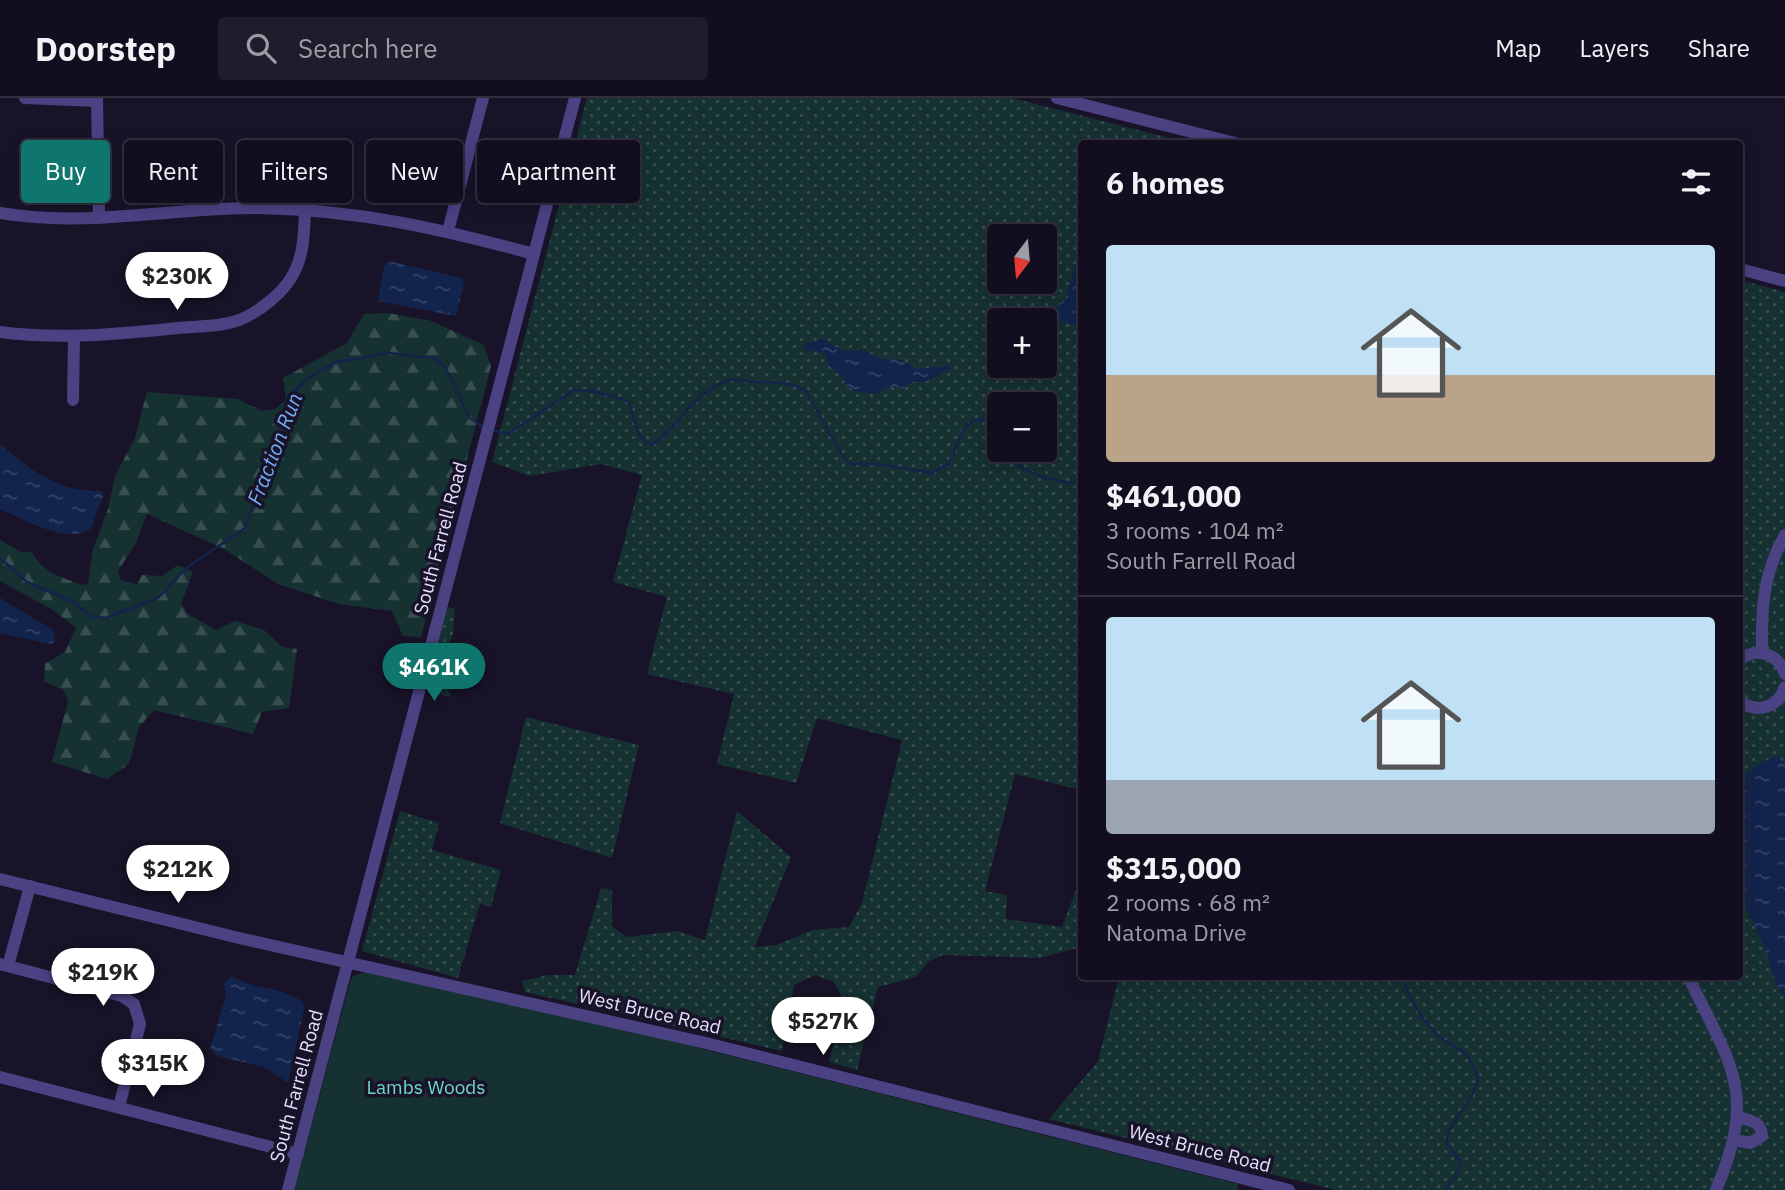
<!DOCTYPE html>
<meta charset="utf-8">
<style>
body{margin:0;font-family:"IBM Plex Sans",sans-serif;background:#201c2c;color:#f1f3f6;height:100vh;display:flex;flex-direction:column;font-size:26px;white-space:nowrap}
*{box-sizing:border-box;margin:0}
p{font-size:23px;color:#9d9ca4}
.icon{flex:none;width:38px;height:38px;fill:none;stroke:currentColor;stroke-width:2;stroke-linecap:round;stroke-linejoin:round}
.map{position:relative;flex:1;overflow:hidden}
.panel{position:absolute;left:1078px;top:42px;width:665px;height:840px;display:flex;flex-direction:column;background:#130e1f;border-radius:7px;box-shadow:0 4px 18px #0003,0 0 0 2px #322e3d}
.panel>*{flex:none}
.hud{position:absolute;left:21px;top:42px;width:665px;height:63px;display:flex;gap:14px}
.needle{width:46px;rotate:196deg}
.tools{position:absolute;left:987px;top:126px;display:grid;gap:14px}
.tools a{display:grid;place-items:center;width:70px;height:70px;border-radius:7px;background:#130e1f;box-shadow:0 4px 18px #0003,0 0 0 2px #322e3d;font-size:35px}
.price{position:absolute;translate:-50% -60px;padding:0 16px;border-radius:24px;background:#fff;color:#222;font-size:23px;line-height:46px;filter:drop-shadow(0 2px 4px #0008)}
.price::after{content:'';position:absolute;left:50%;top:42px;width:21px;height:16px;margin-left:-10px;background:inherit;clip-path:polygon(0 0,100% 0,50% 100%)}
.price.current{background:#0f766e;color:#fff}
ul{padding:0;list-style:none}
li{display:grid;align-content:center;gap:14px;height:371px;padding:0 28px}
li+li{border-top:2px solid #322e3d}
li span{display:grid;place-items:center;height:217px;border-radius:7px;color:#555}
li>.icon{margin-inline-start:auto}
span .icon{width:126px;height:126px;fill:#fffc;stroke-width:1}
li b{font-size:30px}
h2{display:flex;justify-content:space-between;align-items:center;height:84px;padding:0 28px;font-size:30px}
.pill{padding:0 24px;border-radius:7px;background:#130e1f;box-shadow:0 4px 18px #0003,0 0 0 2px #322e3d;font-size:24px;line-height:63px}
.pill.current{background:#0f766e;color:#fff}
header{display:flex;align-items:center;gap:42px;box-sizing:border-box;height:98px;padding:0 35px;background:#130e1f;border-bottom:2px solid #322e3d}
header strong{font-size:33px}
nav{display:flex;gap:38px;margin-inline-start:auto;font-size:24px}
.search{width:490px;height:63px;background:#201c2c;display:flex;align-items:center;gap:18px;box-sizing:border-box;padding:0 24px;border-radius:7px;color:#9d9ca4;font-size:26px}
.map>svg:first-child{display:block}
.grass{fill:url(#grass-dots);fill-rule:evenodd}
.forest{fill:url(#forest-firs)}
.park{fill:#163132}
.water{fill:url(#water-ripples)}
.lines{fill:none;stroke-linecap:round;stroke-linejoin:round}
.stream{stroke:#13244c;stroke-width:2.5}
.minor{stroke:#4b4284;stroke-width:12}
.labels{text-anchor:middle;stroke-width:7;stroke-linejoin:round;paint-order:stroke}
.street-label{font-size:19px;fill:#e4ddfc;stroke:#191329}
.park-label{font-size:19px;fill:#6dd8c8;stroke:#191329}
.water-label{font-size:21px;font-style:italic;fill:#73acf4;stroke:#191329}
</style>
<header>
<strong>Doorstep</strong>
<div class="search"><svg class="icon" aria-label="search" viewBox="0 0 24 24"><circle cx="10" cy="10" r="6"/><path d="M15 15l6 6"/></svg>Search here</div>
<nav><a>Map</a><a>Layers</a><a>Share</a></nav>
</header>
<div class="map">
<svg width="1785" height="1092" viewBox="0 0 1785 1092">
<defs>
<pattern id="grass-dots" width="8" height="8" patternUnits="userSpaceOnUse" patternTransform="scale(1.75)"><rect width="8" height="8" fill="#163132"/><path d="M2 2h.1M6 6h.1" fill="none" stroke="#384e51" stroke-width="1.8" stroke-linecap="round"/></pattern>
<pattern id="forest-firs" width="22" height="20" patternUnits="userSpaceOnUse" patternTransform="scale(1.75)"><rect width="22" height="20" fill="#163132"/><path d="M5 1l3.5 6h-7zM16 11l3.5 6h-7z" fill="#384e51"/></pattern>
<pattern id="water-ripples" width="26" height="14" patternUnits="userSpaceOnUse" patternTransform="scale(1.75)"><rect width="26" height="14" fill="#13244c"/><path d="M2 4q2-2 4 0t4 0M15 11q2-2 4 0t4 0" fill="none" stroke="#354367"/></pattern>
</defs>
<rect width="100%" height="100%" fill="#191329"/>
<g class="grass">
<path d="M587,0h425l177,45 -107,1 -1,646 -66,-16 -30,117 22,4 -1,24 56,8 19,-51v71l-42,11 -96,-3 -14,6 -13,16 -38,10 -21,83 -28,-8 14,-62 -9,-18 -19,-7 -21,10 -12,66 -257,-59 -3,-11 26,-6h27l26,-87 11,2v37l15,10 50,-6 28,9 32,-129 54,46 -36,90 22,-2 35,-15 37,-3 13,-24 40,-163 -85,-22 -21,65 -79,-19 17,-70 -87,-20 20,-77 -54,-15 29,-107 -41,-11 -72,12 -37,-14zM999,138h46v46h-46zM999,222h46v46h-46zM999,306h46v46h-46z"/>
<path d="M1740,182l45,12v898h-449l-287,-71 49,-58 21,-84 621,-1z"/>
<path d="M447,509l8,2 -2,24 -13,43 12,21 -22,-5 -4,-9z"/>
<path d="M526,619l113,28 -27,113 -112,-35z"/>
<path d="M400,713l39,12 -7,27 69,20 -10,37 -11,-3 -22,74 -96,-27z"/>
</g>
<path class="forest" d="M388,215l43,8 53,24 7,21 -70,271 -18,-1 -11,-25 -53,-7 -61,-20 -54,-35 -77,-35 -11,29 -18,28 2,9 17,4 5,-9 20,1 16,-11 15,7 -12,32 7,10 28,16 19,-9 29,9 18,17 15,2 -8,59 -27,4 -9,22 -99,-24 -15,17 -10,37 -22,15 -55,-17 16,-61 -5,-11 -19,-9 1,-17 20,-12 11,-24 -23,-18 -53,-29v-41l21,12h11c10,21 30,25 50,33l6,-1 5,-35 15,-40 7,-33 20,-38 12,-46 91,7 24,12 13,-2 11,-9 -3,-22 64,-35 17,-29z"/>
<path class="park" d="M369,873l279,64 590,149 -1,6h-943l56,-208 3,-6z"/>
<g class="water">
<path d="M1081,147v82l-31,-8 1,-6 17,-16c1,-20 9,-33 13,-52z"/>
<path d="M388,163l74,17 2,7 -8,31 -78,-15 6,-34z"/>
<path d="M823,241l20,12 22,-1 14,9 22,1 17,9 31,-3 3,2 -25,13 -15,1 -7,6 -17,-1 -11,7 -23,-3 -9,-7 -2,-6 -15,-13 -2,-11 -23,-5 3,-6z"/>
<path d="M0,346c31,27 58,48 102,47l1,5 -12,32c-20,18 -69,-9 -91,-19z"/>
<path d="M0,500l53,32 2,12 -6,2 -49,-11z"/>
<path d="M1777,657l8,9v233l-8,-11 -14,-42 -23,-49v-115l19,-16z"/>
<path d="M232,878c22,15 56,10 73,29l-17,78 -24,-16 -47,-11 -7,-7 16,-54 -2,-12z"/>
</g>
<g class="lines">
<g class="stream">
<path d="M492,332l16,4 66,-44 19,1 35,10c7,15 7,39 24,44 26,-18 42,-52 74,-64 8,-3 23,1 32,1 17,0 34,0 48,9l35,62 9,11h27l55,9c4,-3 12,-6 16,-10 12,-16 8,-33 29,-44l11,3 11,19"/>
<path d="M1004,352c16,25 49,31 78,34"/>
<path d="M0,460l27,24 47,20 17,14 14,2 53,-20 27,-29 60,-41 18,-54 13,-22 10,-26 5,-31 17,-17 28,-16 53,-9 43,5 12,7 26,53 13,9"/>
<path d="M1401,878c15,35 29,62 65,77l12,23c-2,26 -28,41 -32,66l15,20 -6,16 -11,12"/>
</g>
<g class="minor">
<path d="M25,0l72,3"/>
<path d="M97,0l2,120"/>
<path d="M1057,0l182,46"/>
<path d="M0,115c87,15 174,-6 261,-5 98,2 180,21 273,46"/>
<path d="M448,133l35,-133"/>
<path d="M1740,171l45,12"/>
<path d="M0,234c60,8 118,2 178,-4 21,-2 49,-1 68,-11 16,-8 36,-24 45,-39 13,-21 13,-44 14,-67"/>
<path d="M73,302l1,-64"/>
<path d="M1762,555c-1,-43 1,-80 23,-118"/>
<path d="M1740,562c16,-14 39,-6 45,14"/>
<path d="M1740,603c17,13 38,7 45,-14"/>
<path d="M0,781l239,59 467,105 583,147"/>
<path d="M0,866l122,32 12,8 6,20 -21,83"/>
<path d="M8,868l22,-80"/>
<path d="M1688,878c43,90 70,115 28,214"/>
<path d="M0,979l298,77"/>
<path d="M1735,1042l15,3 12,-7c-1,-15 -11,-15 -24,-19"/>
<path d="M288,1092l287,-1092"/>
</g>
</g>
<g class="labels">
<g class="street-label">
<text transform="translate(440 440) rotate(-75)" y="7">South Farrell Road</text>
<text transform="translate(650 913) rotate(13)" y="7">West Bruce Road</text>
<text transform="translate(296 988) rotate(-75)" y="7">South Farrell Road</text>
<text transform="translate(1200 1050) rotate(14)" y="7">West Bruce Road</text>
</g>
<g class="park-label">
<text x="426" y="996">Lambs Woods</text>
</g>
<g class="water-label">
<text transform="translate(275 351) rotate(-69)" y="7">Fraction Run</text>
</g>
</g>
</svg>
<div class="tools">
<a><svg class="needle" viewBox="-14 -14 28 28"><path d="M0-13l5 13h-10z" fill="#e53935"/><path d="M0 13l5-13h-10z" fill="#9d9ca4"/></svg></a>
<a>+</a>
<a>−</a>
</div>
<b class="price" style="left:177px;top:214px">$230K</b>
<b class="price current" style="left:434px;top:605px">$461K</b>
<b class="price" style="left:178px;top:807px">$212K</b>
<b class="price" style="left:103px;top:910px">$219K</b>
<b class="price" style="left:823px;top:959px">$527K</b>
<b class="price" style="left:153px;top:1001px">$315K</b>
<div class="hud">
<a class="pill current">Buy</a>
<a class="pill">Rent</a>
<a class="pill">Filters</a>
<a class="pill">New</a>
<a class="pill">Apartment</a>
</div>
<section class="panel">
<h2>6 homes<svg class="icon" aria-label="filters" viewBox="0 0 24 24"><path d="M4 7h16M4 17h16"/><circle cx="9" cy="7" r="2"/><circle cx="15" cy="17" r="2"/></svg></h2>
<ul>
<li><span style="background:linear-gradient(#bfe0f5 60%,#b9a48a 0)"><svg class="icon" aria-label="home" viewBox="0 0 24 24"><path d="M3 11l9-7 9 7M6 9v11h12V9"/></svg></span><div><b>$461,000</b><p>3 rooms · 104 m²</p><p>South Farrell Road</p></div></li>
<li><span style="background:linear-gradient(#bfe0f5 75%,#9aa5b1 0)"><svg class="icon" aria-label="home" viewBox="0 0 24 24"><path d="M3 11l9-7 9 7M6 9v11h12V9"/></svg></span><div><b>$315,000</b><p>2 rooms · 68 m²</p><p>Natoma Drive</p></div></li>
</ul>
</section>
</div>
